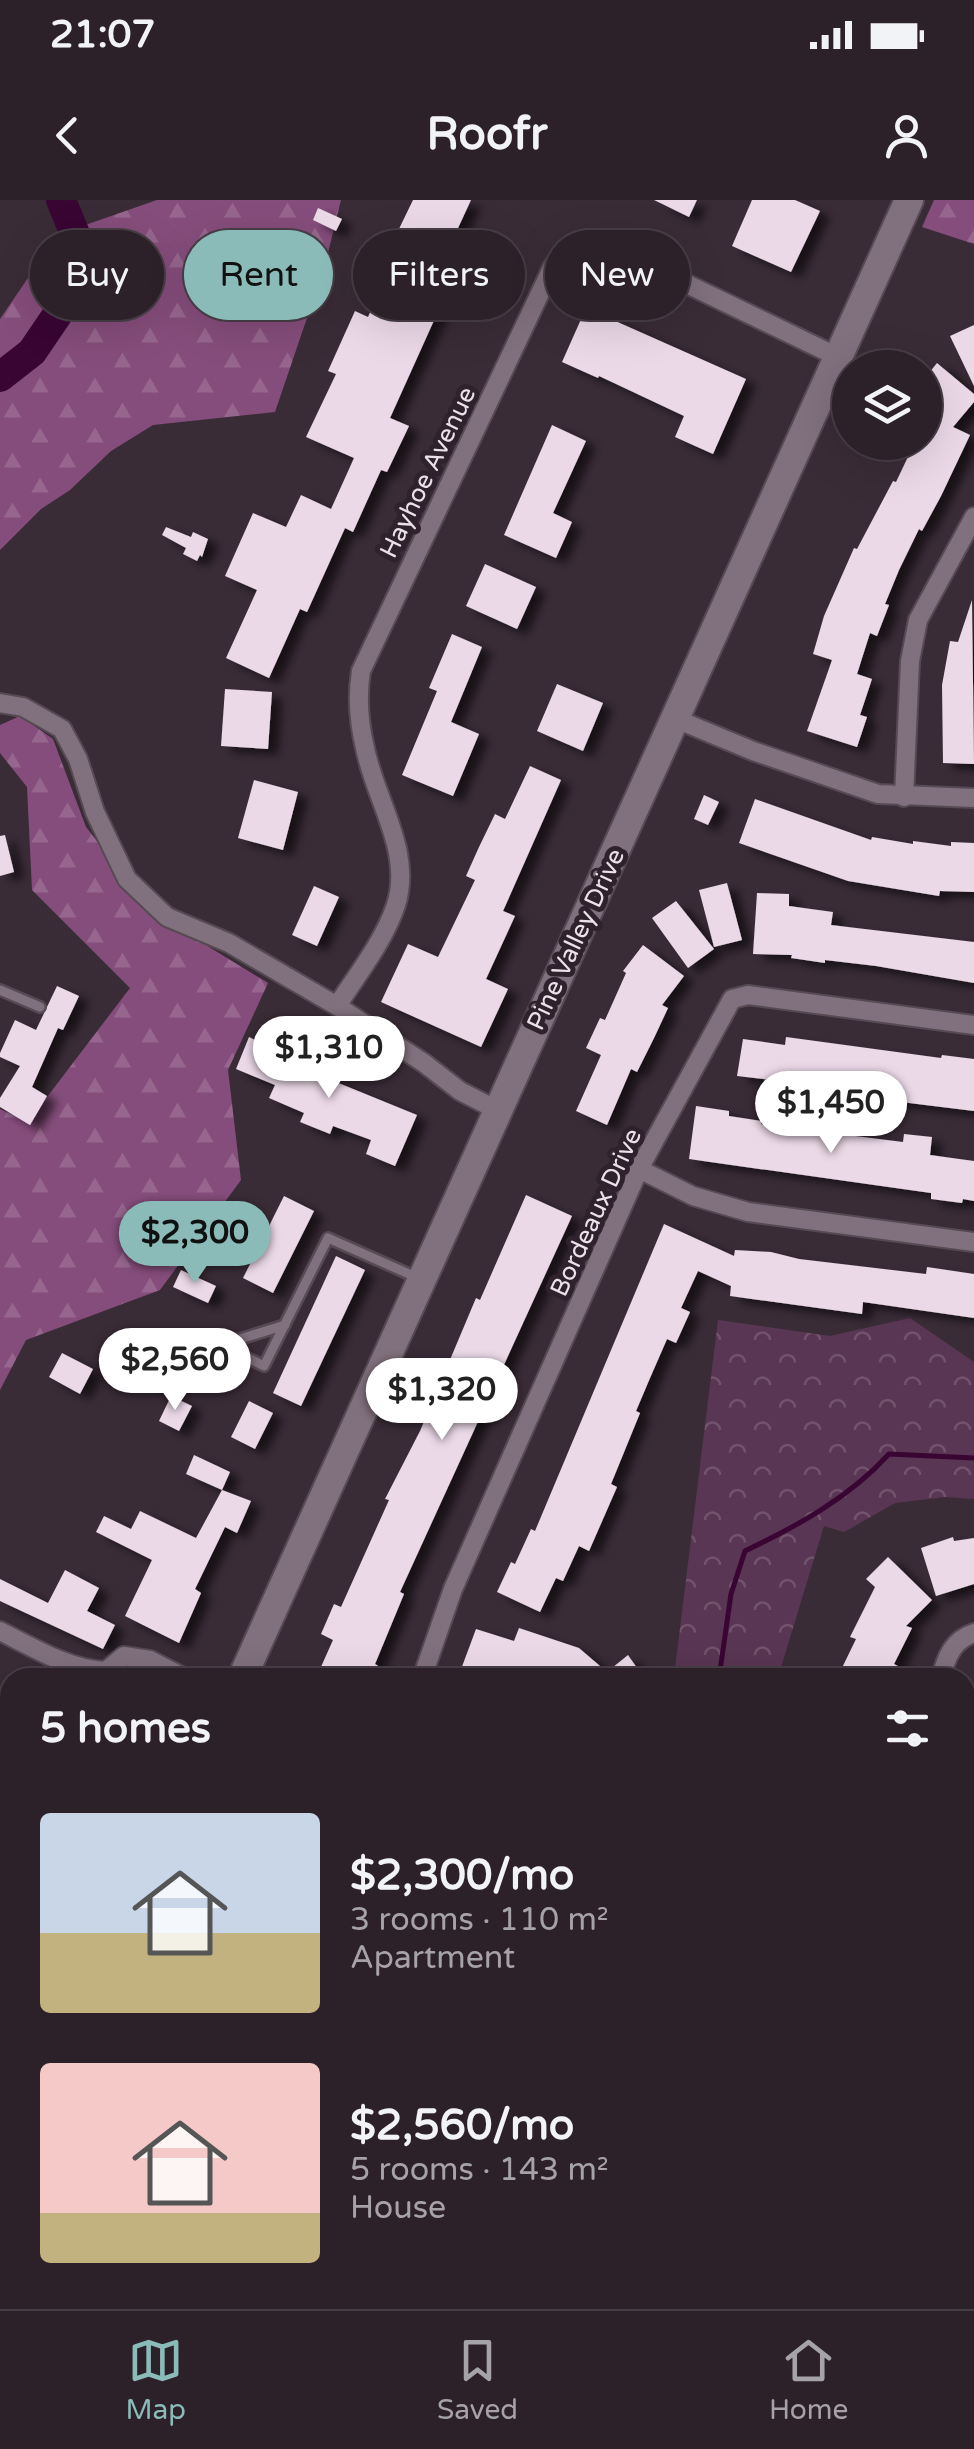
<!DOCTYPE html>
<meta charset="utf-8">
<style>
body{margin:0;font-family:"Varela Round",sans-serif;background:#382e35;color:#f1f3f6;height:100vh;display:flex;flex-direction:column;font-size:38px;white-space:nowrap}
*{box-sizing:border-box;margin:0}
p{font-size:32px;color:#a6a3a8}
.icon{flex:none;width:55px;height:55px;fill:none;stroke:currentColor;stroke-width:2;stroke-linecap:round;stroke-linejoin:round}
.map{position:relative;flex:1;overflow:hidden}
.drawer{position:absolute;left:0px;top:1468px;width:975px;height:642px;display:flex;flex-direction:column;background:#2c2129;border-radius:30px 30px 0 0;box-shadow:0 10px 40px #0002,0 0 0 2px #483e46}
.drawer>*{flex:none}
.guide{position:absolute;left:30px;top:30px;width:915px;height:90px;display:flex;gap:20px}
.buttons{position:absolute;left:832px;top:150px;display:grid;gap:20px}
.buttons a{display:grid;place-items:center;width:110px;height:110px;border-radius:50%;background:#2c2129;box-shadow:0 10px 40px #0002,0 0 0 2px #483e46;font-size:50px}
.price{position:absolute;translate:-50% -85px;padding:0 22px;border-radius:35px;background:#fff;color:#222;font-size:32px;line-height:65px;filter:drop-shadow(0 2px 5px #0008)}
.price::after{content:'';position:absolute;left:50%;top:60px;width:30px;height:22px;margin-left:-15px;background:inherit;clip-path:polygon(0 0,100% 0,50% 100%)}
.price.selected{background:#8bbbb9;color:#111}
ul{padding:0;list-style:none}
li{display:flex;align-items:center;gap:30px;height:250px;padding:0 40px}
li span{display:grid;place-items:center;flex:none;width:280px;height:200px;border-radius:10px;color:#555}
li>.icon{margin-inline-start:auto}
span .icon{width:120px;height:120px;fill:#fffc;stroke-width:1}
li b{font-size:42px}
h2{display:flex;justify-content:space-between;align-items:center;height:120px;padding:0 40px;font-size:42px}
.chip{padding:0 35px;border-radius:45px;background:#2c2129;box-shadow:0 10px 40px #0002,0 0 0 2px #483e46;font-size:35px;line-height:90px}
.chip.selected{background:#8bbbb9;color:#111}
.status{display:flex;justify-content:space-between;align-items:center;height:70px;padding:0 50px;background:#2c2129;direction:ltr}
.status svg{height:28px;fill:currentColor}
header{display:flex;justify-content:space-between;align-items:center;height:130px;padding:0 40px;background:#2c2129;font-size:45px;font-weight:800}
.tab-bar{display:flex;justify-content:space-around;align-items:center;height:140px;border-top:2px solid #483e46;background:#2c2129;font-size:28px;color:#a6a3a8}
.tab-bar a{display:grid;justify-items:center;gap:5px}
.tab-bar .selected{color:#8bbbb9}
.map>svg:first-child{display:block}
.forest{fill:url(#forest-firs)}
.park{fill:url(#park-crowns)}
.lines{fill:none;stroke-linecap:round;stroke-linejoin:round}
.stream{stroke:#390533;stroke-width:5}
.river{stroke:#390533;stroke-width:30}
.building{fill:#ecd9e8;filter:url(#shadow)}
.service-casing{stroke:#564a53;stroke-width:14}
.minor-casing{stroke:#564a53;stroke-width:22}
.tertiary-casing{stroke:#564a53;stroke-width:28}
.secondary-casing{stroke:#564a53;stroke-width:32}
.service{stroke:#81707d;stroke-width:9}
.minor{stroke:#81707d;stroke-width:18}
.tertiary{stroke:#81707d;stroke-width:22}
.secondary{stroke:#81707d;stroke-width:28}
.labels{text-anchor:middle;stroke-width:10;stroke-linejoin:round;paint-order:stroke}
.street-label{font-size:25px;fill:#ebe2e9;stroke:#2f222d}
</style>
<div class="status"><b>21:07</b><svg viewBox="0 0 49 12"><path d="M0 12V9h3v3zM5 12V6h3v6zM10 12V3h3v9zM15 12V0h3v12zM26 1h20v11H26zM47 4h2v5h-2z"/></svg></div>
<header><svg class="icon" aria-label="back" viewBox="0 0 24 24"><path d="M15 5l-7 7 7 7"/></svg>Roofr<svg class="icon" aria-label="person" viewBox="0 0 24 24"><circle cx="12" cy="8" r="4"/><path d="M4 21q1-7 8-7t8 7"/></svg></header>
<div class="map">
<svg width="974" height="2109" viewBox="0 0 974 2109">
<defs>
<pattern id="forest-firs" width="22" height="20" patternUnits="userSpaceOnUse" patternTransform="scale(2.5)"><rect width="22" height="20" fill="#854d7b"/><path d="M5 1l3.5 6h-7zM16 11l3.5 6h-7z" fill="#96668e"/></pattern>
<pattern id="park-crowns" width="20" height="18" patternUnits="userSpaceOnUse" patternTransform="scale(2.5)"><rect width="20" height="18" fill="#593653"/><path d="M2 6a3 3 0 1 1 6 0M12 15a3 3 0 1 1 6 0" fill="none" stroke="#71536c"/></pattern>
<filter id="shadow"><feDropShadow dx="10" dy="6" stdDeviation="5" flood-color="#0009"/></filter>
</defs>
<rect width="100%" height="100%" fill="#3a2c37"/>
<g class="forest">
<path d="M157,0h184l-16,65 -50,147 -122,13 -42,26 -41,39 -29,19 -41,41v-231l41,-60 30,-29z"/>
<path d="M934,0h40v44l-52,-17z"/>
<path d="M20,516l33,23 33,88 66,85 116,71 -40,87 13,110 -81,110 -134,50 -26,50v-281l28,13 102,-134 -98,-98 -5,-103 -27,-34v-28z"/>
</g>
<g class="park">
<path d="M910,1118l64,44v137l-29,-2 -50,6 -51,29 -20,-6 -46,151h-104l44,-357 112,16z"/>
<path d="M603,2100h148l11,9h-170z"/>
</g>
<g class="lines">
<path class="stream" d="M719,1478l12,-84 14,-43c52,-25 104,-53 144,-97l85,4"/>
<path class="river" d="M0,177l32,-25 57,-84 -28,-68"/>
</g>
<g class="building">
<path d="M413,0h58l-32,69 15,7 -64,142 19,8 -22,46 -6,-2 -28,62 -8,-4 -38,84 -7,-3 -31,69 -43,-20 31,-68 -32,-14 28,-63 33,14 15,-32 30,14 23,-51 -48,-21 30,-63 -8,-3 27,-60 13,6 36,-80 -7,-4z"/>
<path d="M654,0h43l-8,17z"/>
<path d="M752,0h43l25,11 -29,61 -59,-26z"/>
<path d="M318,8l24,11 -6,12 -23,-11z"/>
<path d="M586,108l160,71 -33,75 -38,-17 9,-21 -85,-40 -1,2 -36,-16z"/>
<path d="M974,125v61l-24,-50z"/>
<path d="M937,163l37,31v8l-21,25 17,8 -29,61 -19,35 -3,-2 -20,41 -14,34 4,1 -12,31 -7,-3 -13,41 15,5 -12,36 7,2 -10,30 -50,-16 25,-71 -19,-6 11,-38 30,-68 3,1 36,-68 3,1 19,-40h10v-23l9,-17 -9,-8v-16z"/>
<path d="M552,225l34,16 -33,72 19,9 -16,36 -52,-23z"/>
<path d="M166,327l25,10 2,-5 15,7 -6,18 -2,-2 -3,6 -14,-7 3,-6 -24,-13z"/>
<path d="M485,364l51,23 -19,42 -51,-23z"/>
<path d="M972,400l2,164 -31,-1 -1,-78 8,-44 8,1z"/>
<path d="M452,434l30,13 -31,75 28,12 -26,62 -51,-21 35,-84 -8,-3z"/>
<path d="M557,484l46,19 -20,48 -46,-20z"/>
<path d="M225,489l47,3 -4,57 -47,-3z"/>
<path d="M530,566l31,14 -58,131 12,5 -29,63 22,10 -27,58 -100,-45 27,-58 30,13 37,-77 -9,-4 13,-29 16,-33 10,5z"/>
<path d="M254,580l44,12 -15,58 -45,-12z"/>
<path d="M704,595l15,7 -11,23 -14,-6z"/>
<path d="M755,599l116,41 1,-3 41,7v-3l38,5v-4l23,1v49l-34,-1 -1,5 -91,-15 -109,-38z"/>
<path d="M5,635l9,37 -14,4v-40z"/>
<path d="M727,683l15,57 -28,7 -15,-57z"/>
<path d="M314,686l25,11 -22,49 -25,-11z"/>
<path d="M757,693l32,1v12l44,6 -2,13 143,17v41l-98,-17 -51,-6v3l-34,-5 1,-3 -39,-1z"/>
<path d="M676,701l38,48 -26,19 -36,-50z"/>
<path d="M643,745l41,31 -22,29 6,3 -14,30 -17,34 -6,-3 -24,56 -31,-14 25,-56 -15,-7 14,-30 5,2 21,-47 -3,-2z"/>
<path d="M57,786l22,10 -16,34 -5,-2 -26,59 15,9 -17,29 -30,-18v-9l20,-32 -20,-9v-4l15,-33 21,10z"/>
<path d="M249,837l67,32 -2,4 103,42 -22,51 -29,-12 5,-14 -38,-14 -3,8 -30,-12 4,-9 -35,-15 6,-13 -39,-16z"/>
<path d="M786,837l155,21 1,-3 32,4v52l-195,-24 1,-6 -43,-5 6,-37 42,6z"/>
<path d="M696,906l33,5v5l33,5 -1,3 39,5 103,13 1,-8 28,3 -2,18 44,6v40l-11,-2 -1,4 -31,-4v-6l-242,-34z"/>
<path d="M526,995l46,21 -172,376 4,2 -29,70 3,2 -5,12h-57l17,-38 -12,-6 13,-30 7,3 48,-107 -4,-1 35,-68 56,-133 4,2z"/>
<path d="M284,996l30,15 -41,82 -30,-15z"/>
<path d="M664,1024l70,32 1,-6 36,2 28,7 127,15 1,-7 47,7v44l-111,-16 -1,12 -132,-18 1,-10 -33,-15 -17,37 9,4 -14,31 -9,-4 -17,39 -14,33 4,2 -29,71 6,3 -28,64 -10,-5 -16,35 -7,-3 -16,34 -43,-20 14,-30 4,2 16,-35 4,2z"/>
<path d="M336,1056l29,14 -64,136 -28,-13z"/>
<path d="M181,1070l35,16 -8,17 -35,-16z"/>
<path d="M62,1153l31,16 -13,25 -31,-17z"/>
<path d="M171,1196l21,10 -13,25 -20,-10z"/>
<path d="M249,1201l24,12 -18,36 -24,-12z"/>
<path d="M194,1255l36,17 -8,18 -36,-16z"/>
<path d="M222,1290l29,11 -14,32 -12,-6 -30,62 6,4 -22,50 -54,-27 27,-56 -56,-28 8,-16 27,13 9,-18 56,27z"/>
<path d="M953,1337l1,4 20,-3v46l-38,12 -15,-48z"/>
<path d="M888,1357l44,43 -26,26 6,2 -18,36 25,14h-69l-10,-6 16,-33 -6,-2 25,-50 -9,-8z"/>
<path d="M65,1370l34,18 -12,23 28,14 -12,24 -103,-48v-22l48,24z"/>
<path d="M519,1428l60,20 28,24 21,-17 16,23h-94l-11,-10 -3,10h-18l-21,-8 -3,8h-18l-16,-6 16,-43 38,12z"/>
</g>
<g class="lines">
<defs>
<g id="service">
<path d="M0,790l40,17"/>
<path d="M285,1125l-64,20 43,21 64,-128 90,40"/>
</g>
<g id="minor">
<path d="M0,503l23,4 39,22 16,30 17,53 32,67 40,38 62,26 108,63 87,57 36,28 37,19"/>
<path d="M676,519l77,32 125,43 96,4"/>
<path d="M904,597l6,-136 8,-41 56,-103"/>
<path d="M337,806c20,-31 47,-65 59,-101 17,-54 -21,-105 -31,-157 -6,-25 -8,-52 -4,-77l191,-403c28,-39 40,-34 79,-11l209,101"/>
<path d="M639,969l54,27 55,16 226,30"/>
<path d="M0,1431c32,16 70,39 106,40l18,-15 26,4 35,18"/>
<path d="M422,1478l31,-89 186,-420 93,-170 16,-4 226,30"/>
<path d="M941,1478c5,-21 12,-38 33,-45"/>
<path d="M965,1795l9,5"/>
<path d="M232,2109l31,-9"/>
</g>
<g id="tertiary">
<path d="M0,1605l10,4"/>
<path d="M965,2048l9,-20"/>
<path d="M965,2069l9,5"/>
<path d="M938,2109l4,-9"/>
</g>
<g id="secondary">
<path d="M242,1478l667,-1478"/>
<path d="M0,1998l10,-22"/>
</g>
</defs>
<use href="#service" class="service-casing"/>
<use href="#minor" class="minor-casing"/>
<use href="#tertiary" class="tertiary-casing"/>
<use href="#secondary" class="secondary-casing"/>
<use href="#service" class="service"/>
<use href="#minor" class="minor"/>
<use href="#tertiary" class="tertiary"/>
<use href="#secondary" class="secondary"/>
</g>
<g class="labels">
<g class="street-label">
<text transform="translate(427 272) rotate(-64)" y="9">Hayhoe Avenue</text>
<text transform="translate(575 739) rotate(-65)" y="9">Pine Valley Drive</text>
<text transform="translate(595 1012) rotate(-65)" y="9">Bordeaux Drive</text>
</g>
</g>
</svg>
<div class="buttons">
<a><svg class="icon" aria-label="layers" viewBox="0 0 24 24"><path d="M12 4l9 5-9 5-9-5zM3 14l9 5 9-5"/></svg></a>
</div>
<b class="price" style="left:329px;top:901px">$1,310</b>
<b class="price" style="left:831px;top:956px">$1,450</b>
<b class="price selected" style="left:195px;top:1086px">$2,300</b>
<b class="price" style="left:175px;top:1213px">$2,560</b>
<b class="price" style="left:442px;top:1243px">$1,320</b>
<div class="guide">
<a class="chip">Buy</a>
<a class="chip selected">Rent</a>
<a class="chip">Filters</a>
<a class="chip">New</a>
</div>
<section class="drawer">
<h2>5 homes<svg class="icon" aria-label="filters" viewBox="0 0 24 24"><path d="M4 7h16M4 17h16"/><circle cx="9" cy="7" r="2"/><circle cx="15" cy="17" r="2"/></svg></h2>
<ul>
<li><span style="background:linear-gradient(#c9d6e8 60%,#c2b280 0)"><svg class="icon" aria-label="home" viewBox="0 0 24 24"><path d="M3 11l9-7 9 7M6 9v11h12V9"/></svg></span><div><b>$2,300/mo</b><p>3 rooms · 110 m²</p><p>Apartment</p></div></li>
<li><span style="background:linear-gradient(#f6c9c9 75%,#c2b280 0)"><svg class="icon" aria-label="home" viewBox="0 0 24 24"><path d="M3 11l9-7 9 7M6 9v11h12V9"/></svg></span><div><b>$2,560/mo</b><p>5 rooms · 143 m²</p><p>House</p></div></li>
</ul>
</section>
</div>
<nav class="tab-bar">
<a class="selected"><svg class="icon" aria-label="map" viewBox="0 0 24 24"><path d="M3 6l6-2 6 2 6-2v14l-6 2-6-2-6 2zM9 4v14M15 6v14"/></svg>Map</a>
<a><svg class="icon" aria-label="saved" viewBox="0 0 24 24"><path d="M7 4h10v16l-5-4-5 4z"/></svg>Saved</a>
<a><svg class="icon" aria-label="home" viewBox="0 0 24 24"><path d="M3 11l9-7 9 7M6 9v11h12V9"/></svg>Home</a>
</nav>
